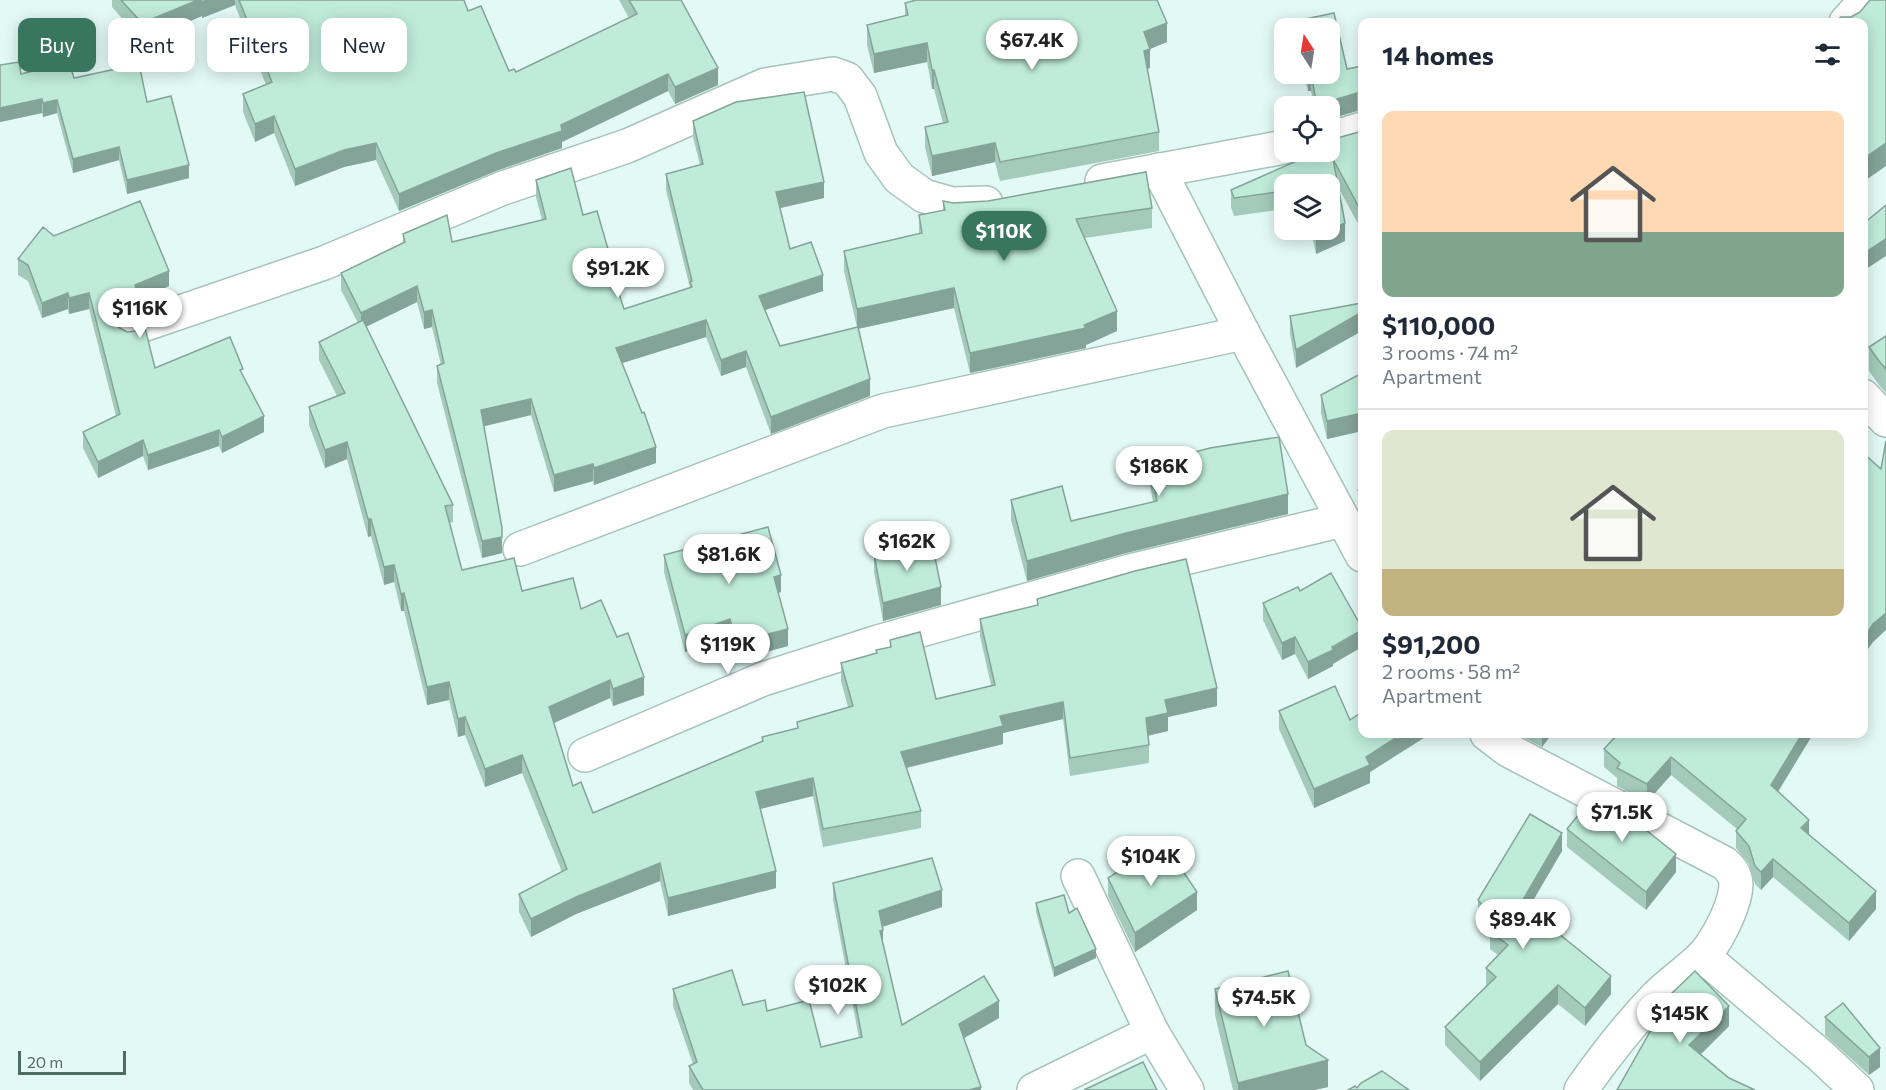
<!DOCTYPE html>
<meta charset="utf-8">
<style>
body{margin:0;font-family:Commissioner,sans-serif;background:#f2f2f3;color:#1f2937;height:100vh;display:flex;flex-direction:column;font-size:22px;white-space:nowrap}
*{box-sizing:border-box;margin:0}
p{font-size:20px;color:#747a83}
.icon{flex:none;width:33px;height:33px;fill:none;stroke:currentColor;stroke-width:2;stroke-linecap:round;stroke-linejoin:round}
.map{position:relative;flex:1;overflow:hidden}
.drawer{position:absolute;left:1358px;top:18px;width:510px;height:720px;display:flex;flex-direction:column;background:#fff;border-radius:12px;box-shadow:0 3px 15px #0003}
.drawer>*{flex:none}
.hud{position:absolute;left:18px;top:18px;width:570px;height:54px;display:flex;gap:12px}
.needle{width:39px;rotate:348deg}
.fabs{position:absolute;left:1274px;top:18px;display:grid;gap:12px}
.fabs a{display:grid;place-items:center;width:66px;height:66px;border-radius:12px;background:#fff;box-shadow:0 3px 15px #0003;font-size:30px}
.scale{position:absolute;left:18px;bottom:15px;width:108px;box-sizing:border-box;padding-left:6px;border:3px solid #4c6d60;border-top:0;font-size:16px;line-height:21px;white-space:nowrap;color:#4c6d60;-webkit-text-stroke:4px #e8fcf9;paint-order:stroke}
.price{position:absolute;translate:-50% -51px;padding:0 14px;border-radius:21px;background:#fff;color:#222;font-size:20px;line-height:39px;filter:drop-shadow(0 2px 3px #0008)}
.price::after{content:'';position:absolute;left:50%;top:36px;width:18px;height:14px;margin-left:-9px;background:inherit;clip-path:polygon(0 0,100% 0,50% 100%)}
.price.current{background:#38765f;color:#fff}
ul{padding:0;list-style:none}
li{display:grid;align-content:center;gap:12px;height:318px;padding:0 24px}
li+li{border-top:2px solid #e0e1e3}
li span{display:grid;place-items:center;height:186px;border-radius:12px;color:#555}
li>.icon{margin-inline-start:auto}
span .icon{width:108px;height:108px;fill:#fffc;stroke-width:1}
li b{font-size:26px}
h2{display:flex;justify-content:space-between;align-items:center;height:72px;padding:0 24px;font-size:26px}
.chip{padding:0 21px;border-radius:12px;background:#fff;box-shadow:0 3px 15px #0003;font-size:21px;line-height:54px}
.chip.current{background:#38765f;color:#fff}
.map>svg:first-child{display:block}
.lines{fill:none;stroke-linecap:round;stroke-linejoin:round}
.street-casing{stroke:#a6c3ba;stroke-width:36}
.street{stroke:#fff;stroke-width:33}
.wall{fill:#a3cabb}
.shaded-wall{fill:#85a499}
.building{fill:#beebda;stroke:#85a499;stroke-width:1.5}
</style>
<div class="map">
<svg width="1886" height="1090" viewBox="0 0 1886 1090">
<rect width="100%" height="100%" fill="#e3f9f5"/>
<g class="lines">
<defs>
<g id="street">
<path d="M1846,22l20,-22"/>
<path d="M1329,139l33,-10"/>
<path d="M1159,170l84,163 119,222"/>
<path d="M1102,181l182,-34"/>
<path d="M131,329l193,-66 179,-75 124,-42 138,-61 68,-11 14,5 13,17 21,57 18,25 25,18 28,8 34,-1"/>
<path d="M1863,396l23,24"/>
<path d="M520,549l363,-138 360,-78"/>
<path d="M1487,734l21,16 216,113c5,4 9,8 11,15 6,18 -19,66 -33,79 -14,14 -31,25 -45,39 -28,29 -53,61 -76,94"/>
<path d="M585,755l178,-76 115,-37 252,-71 213,-51"/>
<path d="M1078,876l74,156 35,58"/>
<path d="M1703,956l118,100 36,34"/>
<path d="M1034,1090l118,-58"/>
</g>
</defs>
<use href="#street" class="street-casing"/>
<use href="#street" class="street"/>
</g>
<g class="wall">
<path d="M112,0h352l4,11 41,60 7,1 113,-54 -10,-18h62l37,85 -43,19 -7,-13 -106,51v6l-66,23 -97,40 -23,-51 -32,7 -49,19 -21,-53 -19,9 -12,-30v-18l23,-9 -31,-80 -33,13v-2l-60,25 -30,-34z"/>
<path d="M905,3l262,39 -17,7v19l-3,1 12,63v19l-159,30 -5,-19 -63,14 -7,-29v-20l18,-4 -9,-34h-2l-5,-27 -53,11 -7,-28v-20l38,-9z"/>
<path d="M1334,13l13,56 15,-3v45h-5l-28,8v-13h-15l-3,-15h-3l-4,-17h25v-46h-33v-7z"/>
<path d="M0,65l21,9 53,4 73,24 42,76 -62,16 -8,-34 -46,13 -16,-60 -14,4 -1,-4 -42,9z"/>
<path d="M693,121l131,77 -44,10 10,41 33,42 -58,19 15,36 77,-19 -13,-56v-20l75,-18v-18l24,-4v-10l10,2 199,5v20l-67,10 32,93 -31,14v3l-116,25 -16,-65 -96,21 12,67 -99,38 -25,-67 -25,9 -15,-39 -84,26 34,100 -62,22 -1,-4 -39,11 -23,-77 -47,11 18,102v25l-20,5 -45,-175v-17l4,-1 -9,-38 -8,2 -7,-27 -51,25 87,178v17l-4,1 13,47 60,21 59,18 63,86 -31,11 -3,-8 -56,25 19,63 20,27 169,-71v-5l35,-8v-7l51,-15 -7,-26v-18l35,-10v-3l14,-3v-7l46,59 55,-14 -11,-49v-17l57,-13v-7l180,107 -49,11v14l-20,5 1,9v18l-79,13 -7,-57 -60,14v11l-96,24 14,43v17l-98,19 -10,-51 -53,13 16,79 -108,28 -8,-35 -84,33 -45,23 -12,-25v-18l43,-22 -40,-99 -37,14 -20,-52 -7,2 -9,-37 -22,5 -23,-94h-3l-7,-29 -10,3 -13,-49 -3,1 -21,-78 -22,9 -16,-43v-18l28,-11 -18,-36v-18l39,-19 -17,-33v-17l62,-30v-9l49,8 90,-22 -6,-23v-17l47,35 25,45 16,49 66,-21 -24,-98v-16l34,-9 -7,-28z"/>
<path d="M1362,131v100l-24,-44 7,54 -29,13 -5,-24h18v-46h-45v25l-50,7 -3,-9v-17l98,-38 5,-13z"/>
<path d="M54,236l115,50 -32,14v7l-12,4 -8,5 -2,6 3,5 37,41 88,9 21,55 -42,21 -3,-7 -71,24 -5,-14 -45,22 -15,-30v-16l33,-16 -27,-107 -20,5 -1,-5 -26,9 -14,-37 -10,-6v-16z"/>
<path d="M1362,303l-66,65 -6,-34v-18z"/>
<path d="M1886,336v57l-7,-8 -10,-14v-24z"/>
<path d="M1362,373v58l-35,8 -6,-26v-18z"/>
<path d="M1150,464l138,50 -162,39 -99,28 -16,-61v-20l60,21 82,-19 -3,-18z"/>
<path d="M1362,487v28l-4,-7v-18z"/>
<path d="M874,554l67,51 -58,16 -9,-49z"/>
<path d="M664,555l117,37 -3,1 10,53 -52,14 -6,-24 -45,16 -21,-80z"/>
<path d="M1263,603l70,61v2l-25,13 -13,-25 -13,6 -19,-40z"/>
<path d="M1279,711l71,9 12,14h68l-60,38v11l-56,25 -35,-79z"/>
<path d="M1517,734h35l-10,13z"/>
<path d="M1604,734h209l-35,58 31,42 67,75 -27,32 -76,-64 -12,13 -6,-6 -6,-20 -13,-16v-17l1,-2 -66,-54 -24,27 -30,-16v-8l-13,-11v-18l10,-10z"/>
<path d="M1567,829l109,43 -30,38 -79,-63z"/>
<path d="M1562,851l-34,58 83,85 -26,32 -27,-22 -78,77 -35,-36v-18l41,-41v-18l12,-13 -8,-6v-16l-12,-15v-18z"/>
<path d="M1108,878l89,32 -62,42 -27,-56z"/>
<path d="M833,883l109,24 -60,20 1,18 19,80 97,-7 -35,20 17,52h-288l-4,-7v-17l4,-2 -20,-58v-17l94,22 54,36 38,-9 -26,-138z"/>
<path d="M1036,903l33,10 27,45 -42,19 -18,-65z"/>
<path d="M1215,989l91,56 22,42 -14,3h-81l-18,-75z"/>
<path d="M1648,1016l81,10 -28,28 28,24 -112,12 31,-56z"/>
<path d="M1825,1017l55,50 -11,8 -44,-40z"/>
</g>
<g class="shaded-wall">
<path d="M198,0h4v16l-60,25v-18z"/>
<path d="M205,0h30v5l-33,13v-17z"/>
<path d="M1167,23v19l-17,7v19l-6,2v-38z"/>
<path d="M927,43v19l-53,11v-19z"/>
<path d="M718,68v17l-43,19v-17z"/>
<rect x="932" y="70" width="2" height="19"/>
<path d="M668,74v17l-106,51v6l-66,23 -97,40v-17l162,-69z"/>
<rect x="1308" y="74" width="3" height="17"/>
<path d="M1357,93v18l-28,8v-13h-11l6,-3z"/>
<path d="M42,99v14l-42,9v-14z"/>
<path d="M57,100v13l-14,4v-14z"/>
<path d="M274,116v17l-19,9v-18z"/>
<path d="M376,143v17l-32,7 -49,19v-17l49,-19z"/>
<path d="M995,143v19l-63,14v-20z"/>
<path d="M1886,143v23l-23,16v-23z"/>
<path d="M119,147v13l-46,13v-14z"/>
<path d="M189,165v13l-62,16v-14z"/>
<path d="M824,182v16l-48,11v-17z"/>
<path d="M1345,223v18l-29,13v-18z"/>
<path d="M1886,239v17l-23,15v-17z"/>
<path d="M608,249v17l-3,-16z"/>
<path d="M169,271v15l-32,14v7l-12,4 -8,5 -4,10v-16l4,-9 18,-16z"/>
<path d="M823,275v16l-64,21v-16z"/>
<path d="M1864,284v17l-1,1v-17z"/>
<path d="M417,286v16l-56,27v-16z"/>
<path d="M954,288v20l-97,21v-20z"/>
<path d="M68,293v16l-26,9v-15z"/>
<path d="M89,293v16l-20,5v-16z"/>
<path d="M432,310v17l-8,2v-17z"/>
<path d="M1117,311v20l-31,14v3l-116,25v-20l114,-28z"/>
<path d="M1362,312v19l-66,37v-18z"/>
<path d="M706,320v17l-90,28v-17z"/>
<path d="M746,351v16l-25,9v-16z"/>
<path d="M870,379v17l-99,38v-17z"/>
<path d="M531,399v16l-50,12v-17z"/>
<path d="M1362,413v18l-35,8v-18z"/>
<path d="M264,416v16l-42,21v-16z"/>
<path d="M219,430v16l-71,24v-15z"/>
<path d="M143,440v16l-45,22v-16z"/>
<path d="M347,442v17l-22,9v-18z"/>
<path d="M656,447v16l-62,22v-17z"/>
<path d="M593,464v17l-39,11v-17z"/>
<path d="M1288,494v20l-162,39 -99,28v-20l99,-28z"/>
<path d="M368,519h3v17l-3,1z"/>
<path d="M502,537v16l-20,5v-17z"/>
<path d="M394,565v17l-10,3v-18z"/>
<path d="M781,575v17l-7,2v-17z"/>
<path d="M941,587v18l-58,16v-18z"/>
<path d="M404,593v18h-3v-17z"/>
<path d="M1886,613v17l-13,12 -10,14v-17l10,-15z"/>
<path d="M730,619v17l-45,16v-17z"/>
<path d="M788,629v17l-52,14v-18z"/>
<path d="M1362,630v17l-29,17v2l-25,13v-17z"/>
<path d="M1295,637v17l-13,6v-17z"/>
<path d="M644,677v18l-31,11v-17z"/>
<path d="M610,680v18l-61,27v-18z"/>
<path d="M449,682v18l-22,5v-18z"/>
<path d="M1217,688v18l-49,11v14l-22,5v-18l19,-18z"/>
<path d="M1063,702v17l-60,14v11l-102,25v-17l99,-36z"/>
<path d="M465,717v18l-7,2v-18z"/>
<path d="M1402,734h28l-60,38v11l-56,25v-19z"/>
<path d="M1542,734h10l-10,13z"/>
<path d="M1802,734h11l-42,69v-18z"/>
<path d="M522,755v18l-37,14v-18z"/>
<path d="M1671,757v18l-24,27v-18z"/>
<path d="M813,778v18l-57,14v-18z"/>
<path d="M1809,820v18l-8,-10z"/>
<path d="M1562,833v18l-41,70v-18z"/>
<path d="M1676,854v18l-30,38v-18z"/>
<path d="M1773,859v18l-12,13v-18z"/>
<path d="M660,863v18l-84,33 -45,23v-18l45,-22z"/>
<path d="M776,871v17l-108,28v-18z"/>
<path d="M942,890v17l-63,21v-17z"/>
<path d="M1876,891v18l-27,32v-18z"/>
<path d="M1197,892v18l-62,42v-19z"/>
<path d="M883,930v17l-3,-16z"/>
<path d="M1096,949v9l-42,19v-9z"/>
<path d="M1611,976v18l-26,32v-18z"/>
<path d="M1558,985v19l-78,77v-19z"/>
<path d="M999,1001v17l-40,23v-17z"/>
<path d="M1729,1006v20l-40,40v-21z"/>
<path d="M1880,1048v19l-11,8v-18z"/>
<path d="M1328,1060v27l-14,3h-76v-7z"/>
<path d="M981,1087v3h-12z"/>
</g>
<g class="building">
<path d="M121,0h77l-56,23z"/>
<path d="M239,0h225l4,11 13,-5 28,65 5,-2 2,3 121,-58 -8,-14h52l37,68 -43,19 -7,-13 -107,51 1,6 -66,22 -97,41 -23,-51 -32,7 -49,19 -21,-53 -19,8 -12,-30 29,-12z"/>
<path d="M916,0h241l10,23 -23,9 6,17 -6,2 15,81 -159,30 -5,-19 -63,13 -7,-29 23,-5 -14,-52h-2l-5,-27 -53,11 -7,-29 41,-10 -3,-12z"/>
<path d="M1870,0h16v143l-23,16v-137h-28l6,-5h10l9,-5z"/>
<path d="M1334,13l13,56 15,-3v27h-5l-33,10 -7,3 -6,-32h18v-46h-31l-2,-7z"/>
<path d="M19,62l2,12 48,-12 5,16 65,-14 8,38 24,-6 18,69 -62,15 -8,-33 -46,12 -16,-59 -14,3 -1,-4 -42,9v-43z"/>
<path d="M804,92l20,90 -48,10 14,57 21,-7 12,33 -64,21 21,50 78,-19 12,52 -99,38 -25,-66 -25,9 -15,-40 -90,28 26,65 2,-1 12,35 -62,21 -1,-4 -39,11 -23,-76 -50,11 21,118v9l-20,4 -45,-175 7,-3 -12,-53 -8,2 -7,-26 -56,27 -20,-40 64,-31 -2,-8 44,-19 5,27 94,-23 -10,-39 35,-12 12,47 14,-4 11,38 -3,1 19,59 68,-22 -2,-5 2,-1 -26,-107 37,-10 -10,-43 43,-19z"/>
<path d="M1362,131v82l-29,-54 12,64 -29,13 -2,-6h15v-46h-45v7l-50,7 -3,-8 86,-38h12v-13h5z"/>
<path d="M1146,172l6,36 -76,11 41,92 -33,14 2,3 -116,25 -16,-65 -97,21 -13,-58 78,-18 -3,-18 26,-5 -2,-9 10,2 35,-2z"/>
<path d="M140,201l29,70 -34,14 2,6 -12,5 -8,5 -4,9 1,10 4,7 9,5 9,-1 9,-3 10,40 75,-31 13,32 -3,1 24,46 -42,21 -3,-7 -71,25 -5,-15 -45,22 -15,-30 37,-18 -31,-121 -20,5 -1,-5 -26,10 -14,-38 -10,-6 25,-32 11,9z"/>
<path d="M1886,205v34l-23,15v-30z"/>
<path d="M1362,303v9l-66,38 -6,-34z"/>
<path d="M363,320l90,185 -8,1 17,64 52,-12 8,33 51,-13 8,31 20,-9 16,37 11,-4 16,44 -31,12 -3,-9 -61,27 24,79 8,-4 12,31 170,-72 -1,-4 36,-9 -1,-6 56,-16 -12,-43 36,-10 -1,-3 15,-3 -1,-7 30,-8 16,67 59,-14 -15,-66 58,-14 -1,-6 98,-28 51,-12 31,129 -52,12 3,13 -22,5 3,27 -79,13 -7,-56 -63,14 3,10 -102,26 20,59 -98,18 -10,-51 -57,14 20,79 -108,27 -8,-35 -84,34 -45,22 -12,-25 48,-25 -45,-114 -37,14 -20,-52 -7,2 -9,-37 -22,5 -23,-94 -3,1 -7,-29 -10,2 -13,-48h-3l-21,-77 -22,8 -16,-43 36,-14 -26,-51z"/>
<path d="M1886,336v33l-7,-8 -10,-14z"/>
<path d="M1362,373v40l-35,8 -6,-26z"/>
<path d="M1279,437l9,57 -162,39 -99,28 -16,-61 51,-14 9,35 86,-20 -7,-37 60,-16z"/>
<path d="M1886,441v172l-13,11 -10,15v-186l18,16z"/>
<path d="M1362,487v10l-4,-7z"/>
<path d="M768,527l13,48 -7,2 14,52 -52,13 -6,-23 -45,16 -21,-80z"/>
<path d="M932,543l9,44 -58,16 -9,-49z"/>
<path d="M1331,573l31,55v2l-30,17 1,3 -25,12 -13,-25 -13,6 -19,-40 35,-16 2,4z"/>
<path d="M1335,686l15,34 12,-8v22h40l-36,23 4,8 -56,24 -35,-78z"/>
<path d="M1618,734h184l-31,51 38,35 -8,8 75,63 -27,32 -76,-64 -12,13 -6,-6 -6,-20 -13,-15 10,-12 -75,-62 -24,27 -30,-16 3,-5 -16,-14z"/>
<path d="M1593,797l34,18 49,39 -30,38 -79,-63z"/>
<path d="M1530,814l32,19 -41,70 90,73 -26,32 -27,-23 -78,77 -35,-35 51,-50 -10,-9 22,-23 -18,-14 6,-8 -18,-23z"/>
<path d="M1163,842l34,50 -62,41 -27,-55z"/>
<path d="M932,858l10,32 -63,21 4,19 -3,1 22,94 82,-49 15,25 -40,23 22,63 -12,3h-266l-14,-24 8,-4 -24,-73 59,-19 11,35 22,-5 2,11 42,-11 12,47 41,-10 -29,-154z"/>
<path d="M1064,895l5,18 8,-5 19,41 -42,19 -18,-65z"/>
<path d="M1288,971l18,74 22,15 -90,23 -23,-94z"/>
<path d="M1695,971l34,35 -40,39 40,33 26,12h-138l38,-67 -7,-7z"/>
<path d="M1843,1003l37,45 -11,9 -44,-40z"/>
<path d="M1143,1062l14,28h-73z"/>
<path d="M1382,1071l27,19h-61l7,-4 2,2 4,-5z"/>
</g>
</svg>
<div class="fabs">
<a><svg class="needle" viewBox="-14 -14 28 28"><path d="M0-13l5 13h-10z" fill="#e53935"/><path d="M0 13l5-13h-10z" fill="#747a83"/></svg></a>
<a><svg class="icon" aria-label="locate" viewBox="0 0 24 24"><circle cx="12" cy="12" r="6"/><path d="M12 2v4M12 18v4M2 12h4M18 12h4"/></svg></a>
<a><svg class="icon" aria-label="layers" viewBox="0 0 24 24"><path d="M12 4l9 5-9 5-9-5zM3 14l9 5 9-5"/></svg></a>
</div>
<div class="scale">20 m</div>
<b class="price" style="left:1032px;top:71px">$67.4K</b>
<b class="price current" style="left:1004px;top:262px">$110K</b>
<b class="price" style="left:618px;top:299px">$91.2K</b>
<b class="price" style="left:140px;top:339px">$116K</b>
<b class="price" style="left:1159px;top:497px">$186K</b>
<b class="price" style="left:907px;top:572px">$162K</b>
<b class="price" style="left:729px;top:585px">$81.6K</b>
<b class="price" style="left:728px;top:675px">$119K</b>
<b class="price" style="left:1622px;top:843px">$71.5K</b>
<b class="price" style="left:1151px;top:887px">$104K</b>
<b class="price" style="left:1523px;top:950px">$89.4K</b>
<b class="price" style="left:838px;top:1016px">$102K</b>
<b class="price" style="left:1264px;top:1028px">$74.5K</b>
<b class="price" style="left:1680px;top:1044px">$145K</b>
<div class="hud">
<a class="chip current">Buy</a>
<a class="chip">Rent</a>
<a class="chip">Filters</a>
<a class="chip">New</a>
</div>
<section class="drawer">
<h2>14 homes<svg class="icon" aria-label="filters" viewBox="0 0 24 24"><path d="M4 7h16M4 17h16"/><circle cx="9" cy="7" r="2"/><circle cx="15" cy="17" r="2"/></svg></h2>
<ul>
<li><span style="background:linear-gradient(#ffd9b3 65%,#7fa58c 0)"><svg class="icon" aria-label="home" viewBox="0 0 24 24"><path d="M3 11l9-7 9 7M6 9v11h12V9"/></svg></span><div><b>$110,000</b><p>3 rooms · 74 m²</p><p>Apartment</p></div></li>
<li><span style="background:linear-gradient(#dfe7d0 75%,#c2b280 0)"><svg class="icon" aria-label="home" viewBox="0 0 24 24"><path d="M3 11l9-7 9 7M6 9v11h12V9"/></svg></span><div><b>$91,200</b><p>2 rooms · 58 m²</p><p>Apartment</p></div></li>
</ul>
</section>
</div>
